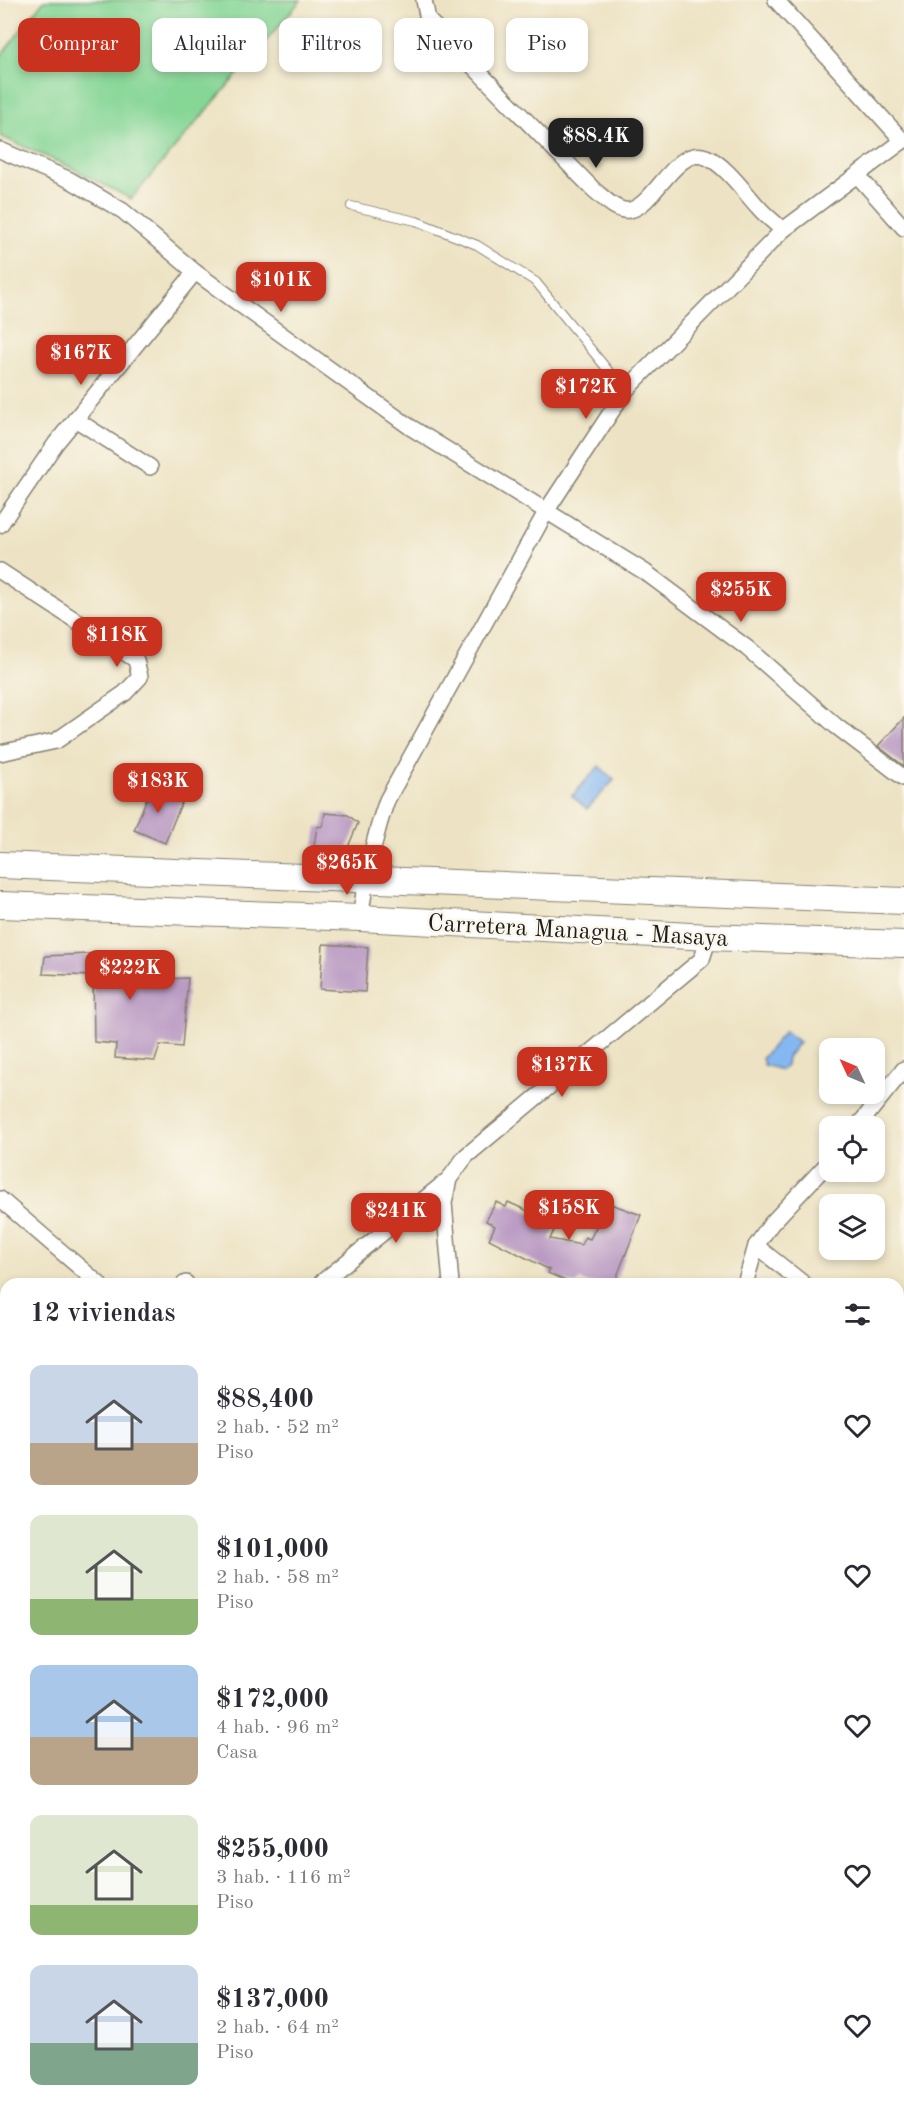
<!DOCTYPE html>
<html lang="es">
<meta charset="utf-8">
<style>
body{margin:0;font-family:"Old Standard TT",serif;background:#f7f7f7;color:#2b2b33;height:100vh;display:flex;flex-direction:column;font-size:22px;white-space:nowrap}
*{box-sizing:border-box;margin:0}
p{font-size:20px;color:#7c7c81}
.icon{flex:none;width:33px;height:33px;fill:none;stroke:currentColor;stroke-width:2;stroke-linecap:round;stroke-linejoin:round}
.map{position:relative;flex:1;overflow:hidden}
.details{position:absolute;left:0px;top:1278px;width:904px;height:836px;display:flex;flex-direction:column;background:#fff;border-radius:18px 18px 0 0;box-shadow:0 3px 9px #0003}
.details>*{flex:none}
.hud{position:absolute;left:18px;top:18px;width:600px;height:54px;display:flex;gap:12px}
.needle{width:39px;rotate:314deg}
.buttons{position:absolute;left:819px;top:1038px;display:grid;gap:12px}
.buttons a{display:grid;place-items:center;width:66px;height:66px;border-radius:12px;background:#fff;box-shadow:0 3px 9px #0003;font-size:30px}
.price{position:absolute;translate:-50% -51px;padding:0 14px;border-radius:12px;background:#c8321e;color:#fff;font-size:20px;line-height:39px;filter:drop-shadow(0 2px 3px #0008)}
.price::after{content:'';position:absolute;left:50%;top:36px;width:18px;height:14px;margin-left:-9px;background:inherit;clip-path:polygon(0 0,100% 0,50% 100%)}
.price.current{background:#222;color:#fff}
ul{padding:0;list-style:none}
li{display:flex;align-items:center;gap:18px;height:150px;padding:0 30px}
li span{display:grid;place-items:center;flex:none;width:168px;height:120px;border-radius:12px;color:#555}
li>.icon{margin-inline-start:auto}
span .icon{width:72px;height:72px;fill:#fffc;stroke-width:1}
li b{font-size:26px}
h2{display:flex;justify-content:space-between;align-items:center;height:72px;padding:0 30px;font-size:26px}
.tag{padding:0 21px;border-radius:12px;background:#fff;box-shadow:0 3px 9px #0003;font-size:21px;line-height:54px}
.tag.current{background:#c8321e;color:#fff}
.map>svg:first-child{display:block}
.green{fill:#86d696;stroke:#517959;stroke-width:1.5}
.water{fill:#85b7f2;stroke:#506a87;stroke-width:1.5}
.building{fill:#b99ac3}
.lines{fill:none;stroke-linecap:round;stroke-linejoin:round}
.lane-casing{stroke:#848070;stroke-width:10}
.street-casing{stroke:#848070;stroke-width:18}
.highway-casing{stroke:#848070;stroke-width:28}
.lane{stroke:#fff;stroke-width:8}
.street{stroke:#fff;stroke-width:15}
.highway{stroke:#fff;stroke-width:26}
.labels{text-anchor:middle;stroke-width:5;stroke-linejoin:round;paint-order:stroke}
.street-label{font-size:24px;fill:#1c1c1c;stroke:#fbf7ec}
</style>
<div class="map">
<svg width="904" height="2113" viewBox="0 0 904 2113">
<rect width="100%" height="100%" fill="#fbf7ec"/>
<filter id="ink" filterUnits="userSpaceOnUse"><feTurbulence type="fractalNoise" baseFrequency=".0167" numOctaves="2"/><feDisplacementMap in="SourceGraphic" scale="12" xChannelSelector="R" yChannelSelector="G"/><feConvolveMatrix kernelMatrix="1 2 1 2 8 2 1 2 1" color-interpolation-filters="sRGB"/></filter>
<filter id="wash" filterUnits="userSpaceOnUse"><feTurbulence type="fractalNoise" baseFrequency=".008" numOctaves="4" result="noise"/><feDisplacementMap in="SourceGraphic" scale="24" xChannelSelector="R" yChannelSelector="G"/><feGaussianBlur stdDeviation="1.35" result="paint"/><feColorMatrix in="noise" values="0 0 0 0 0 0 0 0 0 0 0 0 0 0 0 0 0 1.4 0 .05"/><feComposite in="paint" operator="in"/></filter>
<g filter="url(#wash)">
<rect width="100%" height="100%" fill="#ede3c4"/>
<path class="green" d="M44,0h257l-170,199 -57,-30 -74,-33v-79z"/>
<g class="water">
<path d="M599,766l15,14 -27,29 -15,-13z"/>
<path d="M785,1031l14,11 -12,15 -1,8 -5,5 -17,-5 -2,-7z"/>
</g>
<g id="blocks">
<g class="building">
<path d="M904,718v48l-26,-20z"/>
<path d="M152,786l31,13 -18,44 -31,-13z"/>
<path d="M325,813l23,2 10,8 -10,24 -34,-1 3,-19 6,-1z"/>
<path d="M323,944l45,3 -3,45 -45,-3z"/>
<path d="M110,953l47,1 5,25 26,-1 -6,69 -22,-2 -5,16 -40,-3 1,-14 -22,-2 -1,-66 -50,-2 2,-18z"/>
<path d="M581,1193l60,22 -27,69h-23l-11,-4 -3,4h-5l-24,-11 2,-3 -61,-31 6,-13 -9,-5 10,-19 10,5 2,-5 49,22 -7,15 31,6 4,-8 5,2 11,-22 -25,-10z"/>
</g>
</g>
</g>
<g filter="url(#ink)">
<use href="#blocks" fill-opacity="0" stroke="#848070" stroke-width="1.5"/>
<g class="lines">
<defs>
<path id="lane" d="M351,206l65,15 61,24 59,37 89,109"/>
<g id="street">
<path d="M424,0l4,20 166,170c9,7 23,23 36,20 25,-5 46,-65 76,-53 19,7 39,36 53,51 7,8 16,15 24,22"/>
<path d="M776,0l127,141"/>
<path d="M0,150l70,30 53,31 72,61 215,155 235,145 102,76 89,78 68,52"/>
<path d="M858,176l46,52"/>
<path d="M75,419l75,48"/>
<path d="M0,525l56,-82 139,-171"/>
<path d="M0,571l136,89 4,17 -15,16 -69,48 -56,12"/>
<path d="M360,918c6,-40 13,-79 27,-118l160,-290 78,-119 158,-161 121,-90"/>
<path d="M858,1126l46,-57"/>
<path d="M0,1199l99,85"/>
<path d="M756,1246l48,38"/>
<path d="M322,1282l127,-103"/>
<path d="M184,1284l2,-1"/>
<path d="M451,1284l-7,-81 5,-24 17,-23 236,-197 7,-22"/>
<path d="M745,1284l11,-38 15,-22 59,-63"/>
<path d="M0,1362l6,5"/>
<path d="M0,1442l6,-5"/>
<path d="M898,1562l6,-5"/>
<path d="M0,1629l6,-5"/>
<path d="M898,1816l6,-5"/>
<path d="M0,1823l6,-5"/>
<path d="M280,2108l3,5"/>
<path d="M837,2108l5,5"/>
<path d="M347,2113l6,-5"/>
<path d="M576,2113l6,-5"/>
</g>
<g id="highway">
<path d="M0,865l904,36"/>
<path d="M0,905l360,13 349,19 195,7"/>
</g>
</defs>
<use href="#lane" class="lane-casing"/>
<use href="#street" class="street-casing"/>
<use href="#highway" class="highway-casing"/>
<use href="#lane" class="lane"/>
<use href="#street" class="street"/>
<use href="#highway" class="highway"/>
</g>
</g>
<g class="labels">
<g class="street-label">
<text transform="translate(578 930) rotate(3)" y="8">Carretera Managua - Masaya</text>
</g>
</g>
</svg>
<div class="buttons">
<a><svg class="needle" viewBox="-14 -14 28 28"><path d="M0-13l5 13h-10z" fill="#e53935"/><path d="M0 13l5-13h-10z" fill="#7c7c81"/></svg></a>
<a><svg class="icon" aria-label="locate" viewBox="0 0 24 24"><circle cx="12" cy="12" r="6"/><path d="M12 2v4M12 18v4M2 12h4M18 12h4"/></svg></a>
<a><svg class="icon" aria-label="layers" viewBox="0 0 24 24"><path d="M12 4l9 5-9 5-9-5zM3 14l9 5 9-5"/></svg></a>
</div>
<b class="price current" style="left:596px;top:169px">$88.4K</b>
<b class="price" style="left:281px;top:313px">$101K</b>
<b class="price" style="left:81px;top:386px">$167K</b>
<b class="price" style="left:586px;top:420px">$172K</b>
<b class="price" style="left:741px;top:623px">$255K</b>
<b class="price" style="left:117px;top:668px">$118K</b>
<b class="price" style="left:158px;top:814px">$183K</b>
<b class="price" style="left:347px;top:896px">$265K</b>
<b class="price" style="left:130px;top:1001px">$222K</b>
<b class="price" style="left:562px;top:1098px">$137K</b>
<b class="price" style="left:569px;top:1241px">$158K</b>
<b class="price" style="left:396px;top:1244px">$241K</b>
<div class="hud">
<a class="tag current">Comprar</a>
<a class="tag">Alquilar</a>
<a class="tag">Filtros</a>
<a class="tag">Nuevo</a>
<a class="tag">Piso</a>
</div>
<section class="details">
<h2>12 viviendas<svg class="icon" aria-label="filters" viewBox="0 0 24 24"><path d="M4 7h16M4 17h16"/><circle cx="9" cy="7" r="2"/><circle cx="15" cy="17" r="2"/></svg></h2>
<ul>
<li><span style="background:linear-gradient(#c9d6e8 65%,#b9a48a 0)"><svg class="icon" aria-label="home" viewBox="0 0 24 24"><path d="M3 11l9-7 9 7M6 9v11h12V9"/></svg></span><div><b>$88,400</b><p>2 hab. · 52 m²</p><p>Piso</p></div><svg class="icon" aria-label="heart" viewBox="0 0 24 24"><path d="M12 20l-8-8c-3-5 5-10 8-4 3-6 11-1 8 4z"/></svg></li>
<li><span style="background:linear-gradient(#dfe7d0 70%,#8fb573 0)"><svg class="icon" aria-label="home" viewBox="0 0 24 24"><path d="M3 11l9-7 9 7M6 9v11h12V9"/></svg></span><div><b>$101,000</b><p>2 hab. · 58 m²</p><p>Piso</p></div><svg class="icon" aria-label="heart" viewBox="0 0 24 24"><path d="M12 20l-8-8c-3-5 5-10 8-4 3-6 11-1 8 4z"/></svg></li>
<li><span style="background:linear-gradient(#a9c7e8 60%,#b9a48a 0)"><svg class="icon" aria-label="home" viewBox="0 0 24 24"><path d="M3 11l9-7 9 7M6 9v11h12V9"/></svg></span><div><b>$172,000</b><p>4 hab. · 96 m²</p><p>Casa</p></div><svg class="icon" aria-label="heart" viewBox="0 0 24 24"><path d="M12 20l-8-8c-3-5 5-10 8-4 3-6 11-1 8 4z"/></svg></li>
<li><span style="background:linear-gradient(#dfe7d0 75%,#8fb573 0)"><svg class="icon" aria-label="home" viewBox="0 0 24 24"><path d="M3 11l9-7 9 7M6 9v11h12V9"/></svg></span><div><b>$255,000</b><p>3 hab. · 116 m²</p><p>Piso</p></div><svg class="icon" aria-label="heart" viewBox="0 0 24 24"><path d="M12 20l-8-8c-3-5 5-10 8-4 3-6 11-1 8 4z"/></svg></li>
<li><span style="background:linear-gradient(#c9d6e8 65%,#7fa58c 0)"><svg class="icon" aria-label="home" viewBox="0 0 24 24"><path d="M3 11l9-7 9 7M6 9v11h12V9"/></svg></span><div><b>$137,000</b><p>2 hab. · 64 m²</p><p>Piso</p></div><svg class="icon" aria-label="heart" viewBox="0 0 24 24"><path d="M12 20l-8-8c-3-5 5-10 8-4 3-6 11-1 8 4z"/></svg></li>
</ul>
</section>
</div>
